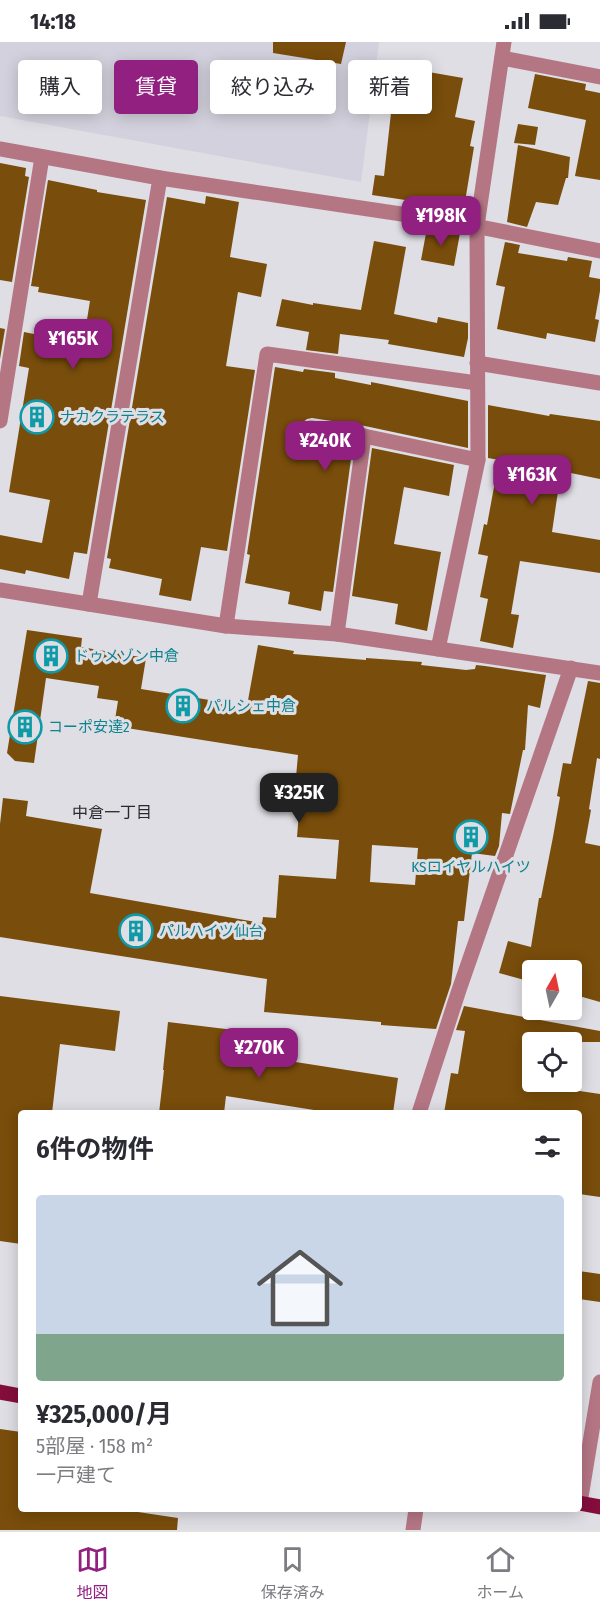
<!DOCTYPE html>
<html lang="ja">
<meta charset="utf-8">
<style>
body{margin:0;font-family:"Fira Sans Condensed","Noto Sans JP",sans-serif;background:#f7f7f7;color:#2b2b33;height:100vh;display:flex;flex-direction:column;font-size:22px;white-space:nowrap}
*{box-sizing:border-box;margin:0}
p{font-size:20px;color:#7c7c81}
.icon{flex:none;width:33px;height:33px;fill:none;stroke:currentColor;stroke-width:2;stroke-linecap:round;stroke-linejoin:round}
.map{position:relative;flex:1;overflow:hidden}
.drawer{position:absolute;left:18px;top:1068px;width:564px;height:402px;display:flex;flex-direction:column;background:#fff;border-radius:6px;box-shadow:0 3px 15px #0003}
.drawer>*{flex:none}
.hud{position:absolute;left:18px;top:18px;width:564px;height:54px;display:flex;gap:12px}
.needle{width:39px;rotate:9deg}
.fabs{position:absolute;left:522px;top:918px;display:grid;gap:12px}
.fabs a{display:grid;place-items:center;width:60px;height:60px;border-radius:6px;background:#fff;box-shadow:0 3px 15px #0003;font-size:30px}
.price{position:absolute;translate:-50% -51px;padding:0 14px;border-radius:12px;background:#912081;color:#fff;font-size:20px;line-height:39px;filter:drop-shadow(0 2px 3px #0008)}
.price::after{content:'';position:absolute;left:50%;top:36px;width:18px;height:14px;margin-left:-9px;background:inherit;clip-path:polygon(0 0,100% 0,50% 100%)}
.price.active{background:#222;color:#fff}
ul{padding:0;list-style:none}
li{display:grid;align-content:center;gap:12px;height:318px;padding:0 18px}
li+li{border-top:2px solid #e1e1e2}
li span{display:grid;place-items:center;height:186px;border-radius:6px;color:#555}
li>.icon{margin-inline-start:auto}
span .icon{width:108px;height:108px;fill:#fffc;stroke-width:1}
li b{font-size:26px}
h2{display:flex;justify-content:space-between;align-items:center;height:72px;padding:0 18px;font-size:26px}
.pill{padding:0 21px;border-radius:6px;background:#fff;box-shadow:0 3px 15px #0003;font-size:21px;line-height:54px}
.pill.active{background:#912081;color:#fff}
.status{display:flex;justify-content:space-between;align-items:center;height:42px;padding:0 30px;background:#fff;direction:ltr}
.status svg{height:16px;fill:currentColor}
.dock{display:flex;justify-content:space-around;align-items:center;height:84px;border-top:2px solid #e1e1e2;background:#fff;font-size:16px;color:#7c7c81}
.dock a{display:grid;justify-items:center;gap:3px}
.dock .active{color:#912081}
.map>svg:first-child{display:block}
.built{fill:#d2d1dd}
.building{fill:#794d0b;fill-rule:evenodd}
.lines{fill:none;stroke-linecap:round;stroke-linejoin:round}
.minor{stroke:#b57684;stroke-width:15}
.major{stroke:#840d3c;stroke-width:15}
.labels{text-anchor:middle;stroke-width:6;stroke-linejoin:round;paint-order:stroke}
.culture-label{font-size:15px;fill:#0d838f;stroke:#dedee4;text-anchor:start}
.neighbourhood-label{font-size:16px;fill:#29292b;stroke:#dedee4}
</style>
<div class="status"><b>14:18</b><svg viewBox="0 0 49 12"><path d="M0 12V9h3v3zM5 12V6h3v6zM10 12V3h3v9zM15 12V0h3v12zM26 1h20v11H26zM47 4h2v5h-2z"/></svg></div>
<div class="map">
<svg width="600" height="1488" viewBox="0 0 600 1488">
<rect width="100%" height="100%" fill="#dedee4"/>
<path class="built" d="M0,0h379l-18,140 -361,-66z"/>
<g class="building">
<path d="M273,0h73l-5,22 -68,-11z"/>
<path d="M400,25l63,11 -8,39 20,4 -5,25 4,1 -11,67 -32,-5 1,-5 -60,-9 3,-20 9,1 8,-72h2z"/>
<path d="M535,32l51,10 -1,6 15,3v87l-25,-4 11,-56 -58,-12z"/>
<path d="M518,82l20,3 -3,18 -21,-2z"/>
<path d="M518,103l52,12 -2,21h-2l-8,27 -22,-3 -9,25 -20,-5z"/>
<path d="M0,121l26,5 -1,8 4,1 -17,105 -12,-2z"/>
<path d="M48,138l49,10v2l49,8 -59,354 -13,-2 -5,27 -43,-9 -1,4 -25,-5v-34l42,8 8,-43 -41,-8 20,-124 -10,-2 5,-34 59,12 7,-43 -52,-9 1,-5 -8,-1z"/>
<path d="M206,154l33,6 -9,55 37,7 -6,33 -23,-5 -12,74 29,4 -28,181 -26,-4 -10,54 -32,-6 3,-16 -53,-11 2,-9 -4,-1 60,-361 38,7z"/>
<path d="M427,186l33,5 -6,33 -33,-6z"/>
<path d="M374,199l32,6 -12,67 43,9 1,-6 30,6v15l-4,19 -76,-13 1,-4 -49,-6 -2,20 -32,-4 3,-18 -33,-6 6,-27 31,6v-2l48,7z"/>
<path d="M505,200l15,3 -2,8 49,8 1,-4 24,4 -3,16 11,2v12l-5,28 4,1 -4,22 -48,-9 -1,6 -49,-10 8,-42 -9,-2z"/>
<path d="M0,286l5,1 -5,30z"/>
<path d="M275,325l28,5 1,-3 31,4v5l36,7v-3l97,19v47l-103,-22 -53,-8 -5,1 -4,3 -1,9 3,5 48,8 -20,148 -9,-1 -3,20 -33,-7 2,-12 -45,-9 5,-28 -3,-1z"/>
<path d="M488,363l61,11 1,-2 50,7v58l-39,-8 -9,61 48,8v33l-80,-12 -9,53 8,1 -6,33 -33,-7 8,-42 -8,-2 8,-41 -10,-2 6,-30 3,1 12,-65 -11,-2z"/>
<path d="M372,406l82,17 -5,31 -45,-9 -10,57 47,8 -14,79 -32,-7 3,-20 -46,-8z"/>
<path d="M27,588l55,8 -1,9 65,11 -5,31 106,17 11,-61 36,6 -1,3 73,6v-2l56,4 -1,3 45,5 9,-1 1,-4 9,1 61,9 -6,33 -12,-3 -3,45h-2l-13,64 -8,-1 -3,33 -4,10 -23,-3 -8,68h-6l-7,63 -15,45 -55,-4v-3l-117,-10 3,-33 -267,-42v-113l3,-26 25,3 -2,15 76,13 -12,64 172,30 1,-6 13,1 3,-43 57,4 3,-39 -42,-3 4,-49h-6l3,-33 -184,-29 4,-25 -21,-3 2,-12 -53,-8 -12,85 -19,-2 -8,-8zM372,803l46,3 -3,37 -45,-3z"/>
<path d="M588,639l12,2v76l-3,-1 -8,51 2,1 -6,33 15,3v156l-28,-8v-24h-40v12l-33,-9 9,-32 23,6 8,-49h2l12,-61 7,-40 -3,-1 6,-33 8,1z"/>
<path d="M0,954l120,15 -5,40 -55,-7 -8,69h-31v131l-21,-3z"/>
<path d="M464,964l136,25v11h-68v42l68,10v103l-21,-3v-81h-50l-21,-3v3h-64l7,-40 7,1 7,-43 -9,-1z"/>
<path d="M168,980l66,8 -3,22 167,26 -5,35h-60l-107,-17 -2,17h-65l5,-43h-1z"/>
<path d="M579,1229l21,3v28l-21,-3z"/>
<path d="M0,1387l21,3v77h117v3l40,6 -1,12h-177z"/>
</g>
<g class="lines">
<g class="minor">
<path d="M502,16l98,19"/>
<path d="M0,107l160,29 295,44 145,29"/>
<path d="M477,321l123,20"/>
<path d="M0,379l42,-264"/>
<path d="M311,386l53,8 114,24"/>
<path d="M0,548l226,36 111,8 263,39"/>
<path d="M89,562l71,-426"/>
<path d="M226,584l41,-272 210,29"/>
<path d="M337,592l27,-198"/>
<path d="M438,607l40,-189 -1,-234 27,-184"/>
<path d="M419,1071l40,-123 112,-322"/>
<path d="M580,1461l20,-121"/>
<path d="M413,1488l3,-21"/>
</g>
<g class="major">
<path d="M0,1350l21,4"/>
<path d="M579,1461l21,4"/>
</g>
</g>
<defs>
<symbol id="building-ring" viewBox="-11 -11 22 22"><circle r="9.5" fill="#dedee4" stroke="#0f9aa8" stroke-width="1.5"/><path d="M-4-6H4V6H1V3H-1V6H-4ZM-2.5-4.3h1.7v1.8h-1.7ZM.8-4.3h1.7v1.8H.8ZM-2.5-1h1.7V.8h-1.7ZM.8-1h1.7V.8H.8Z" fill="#0f9aa8"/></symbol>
</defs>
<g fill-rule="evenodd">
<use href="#building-ring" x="18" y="356" width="38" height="38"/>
<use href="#building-ring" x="32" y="595" width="38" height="38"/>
<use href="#building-ring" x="164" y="645" width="38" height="38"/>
<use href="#building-ring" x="6" y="666" width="38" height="38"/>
<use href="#building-ring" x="452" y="776" width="38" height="38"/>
<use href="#building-ring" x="117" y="870" width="38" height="38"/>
</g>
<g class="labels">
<g class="culture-label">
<text x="60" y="380">ナカクラテラス</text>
<text x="74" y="619">ドゥメゾン中倉</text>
<text x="206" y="669">パルシェ中倉</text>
<text x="48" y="690">コーポ安達2</text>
<text x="471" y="830" text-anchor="middle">KSロイヤルハイツ</text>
<text x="159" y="894">パルハイツ仙台</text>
</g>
<g class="neighbourhood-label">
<text x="112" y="776">中倉一丁目</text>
</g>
</g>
</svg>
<div class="fabs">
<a><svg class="needle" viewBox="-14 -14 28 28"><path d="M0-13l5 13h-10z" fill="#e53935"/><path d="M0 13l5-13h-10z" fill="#7c7c81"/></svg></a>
<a><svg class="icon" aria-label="locate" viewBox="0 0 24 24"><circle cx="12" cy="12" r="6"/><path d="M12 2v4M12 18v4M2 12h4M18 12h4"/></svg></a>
</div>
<b class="price" style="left:441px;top:205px">¥198K</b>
<b class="price" style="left:73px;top:328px">¥165K</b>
<b class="price" style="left:325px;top:430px">¥240K</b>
<b class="price" style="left:532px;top:464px">¥163K</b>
<b class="price active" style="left:299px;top:782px">¥325K</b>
<b class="price" style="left:259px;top:1037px">¥270K</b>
<div class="hud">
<a class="pill">購入</a>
<a class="pill active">賃貸</a>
<a class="pill">絞り込み</a>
<a class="pill">新着</a>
</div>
<section class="drawer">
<h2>6件の物件<svg class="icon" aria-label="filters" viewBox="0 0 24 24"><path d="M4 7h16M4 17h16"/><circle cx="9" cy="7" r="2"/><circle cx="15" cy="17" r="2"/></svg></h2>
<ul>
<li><span style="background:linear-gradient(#c9d6e8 75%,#7fa58c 0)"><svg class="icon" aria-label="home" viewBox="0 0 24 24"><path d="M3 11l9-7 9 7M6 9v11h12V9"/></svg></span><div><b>¥325,000/月</b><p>5部屋 · 158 m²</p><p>一戸建て</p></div></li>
</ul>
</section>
</div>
<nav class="dock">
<a class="active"><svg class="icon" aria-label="map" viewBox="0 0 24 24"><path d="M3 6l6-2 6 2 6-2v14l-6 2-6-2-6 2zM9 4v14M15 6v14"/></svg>地図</a>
<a><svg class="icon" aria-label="saved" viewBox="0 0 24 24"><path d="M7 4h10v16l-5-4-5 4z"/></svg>保存済み</a>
<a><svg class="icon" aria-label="home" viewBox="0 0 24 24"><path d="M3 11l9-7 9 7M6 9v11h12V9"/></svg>ホーム</a>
</nav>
